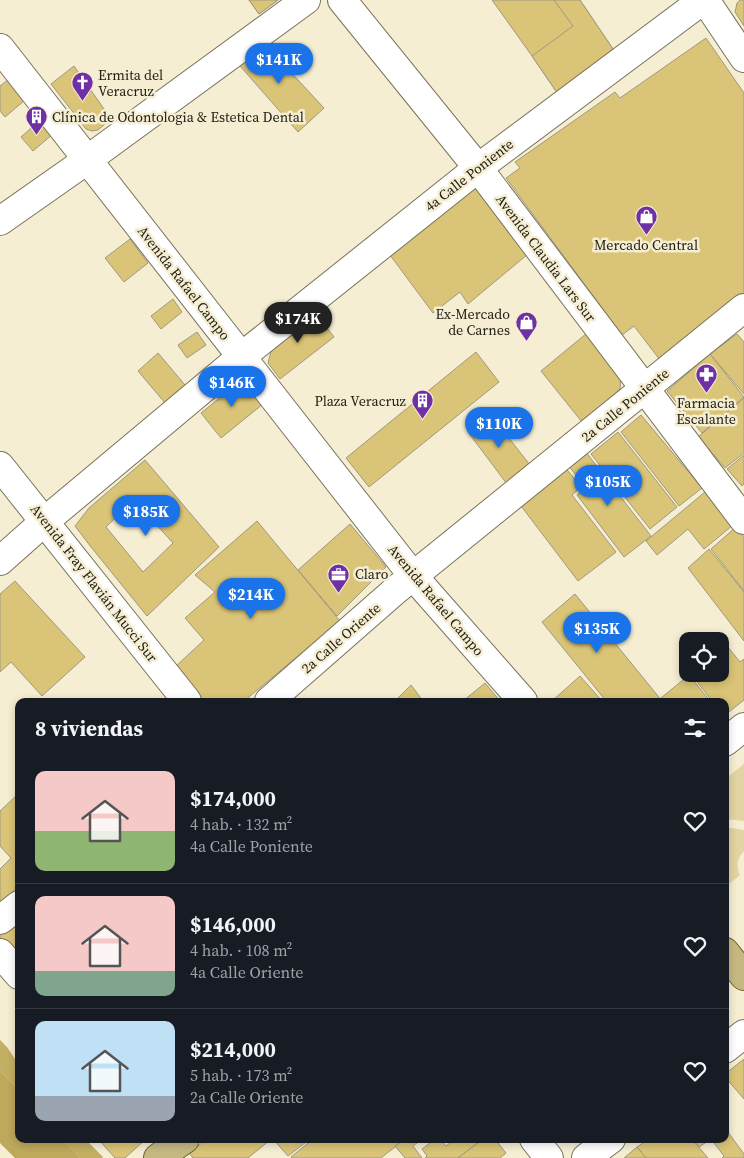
<!DOCTYPE html>
<html lang="es">
<meta charset="utf-8">
<style>
body{margin:0;font-family:"Source Serif 4",serif;background:#20242c;color:#f1f3f6;height:100vh;display:flex;flex-direction:column;font-size:19px;white-space:nowrap}
*{box-sizing:border-box;margin:0}
p{font-size:16px;color:#9ea1a6}
.icon{flex:none;width:28px;height:28px;fill:none;stroke:currentColor;stroke-width:2;stroke-linecap:round;stroke-linejoin:round}
.map{position:relative;flex:1;overflow:hidden}
.side{position:absolute;left:15px;top:698px;width:714px;height:445px;display:flex;flex-direction:column;background:#171b24;border-radius:10px;box-shadow:0 2px 8px #0003}
.side>*{flex:none}
.buttons{position:absolute;left:679px;top:632px;display:grid;gap:10px}
.buttons a{display:grid;place-items:center;width:50px;height:50px;border-radius:10px;background:#171b24;box-shadow:0 2px 8px #0003;font-size:25px}
.price{position:absolute;translate:-50% -42px;padding:0 11px;border-radius:18px;background:#1a73e8;color:#fff;font-size:16px;line-height:32px;filter:drop-shadow(0 1px 2px #0008)}
.price::after{content:'';position:absolute;left:50%;top:30px;width:15px;height:11px;margin-left:-8px;background:inherit;clip-path:polygon(0 0,100% 0,50% 100%)}
.price.current{background:#222;color:#fff}
ul{padding:0;list-style:none}
li{display:flex;align-items:center;gap:15px;height:125px;padding:0 20px}
li+li{border-top:1px solid #363941}
li span{display:grid;place-items:center;flex:none;width:140px;height:100px;border-radius:10px;color:#555}
li>.icon{margin-inline-start:auto}
span .icon{width:60px;height:60px;fill:#fffc;stroke-width:1}
li b{font-size:21px}
h2{display:flex;justify-content:space-between;align-items:center;height:60px;padding:0 20px;font-size:21px}
.map>svg:first-child{display:block}
.green{fill:#e2d4a3}
.forest{fill:#c3af62}
.water{fill:#bda85b}
.building{fill:#d9c477;stroke:#a09981;fill-rule:evenodd}
.lines{fill:none;stroke-linecap:round;stroke-linejoin:round}
.minor-casing{stroke:#79735b;stroke-width:30}
.major-casing{stroke:#746425;stroke-width:30}
.minor{stroke:#fff;stroke-width:28}
.major{stroke:#c5b881;stroke-width:28}
.labels{text-anchor:middle;stroke-width:5;stroke-linejoin:round;paint-order:stroke}
.poi-label{font-size:14px;fill:#232117;stroke:#f5eed3;text-anchor:start}
.street-label{font-size:14px;fill:#232117;stroke:#f5eed3}
</style>
<div class="map">
<svg width="744" height="1158" viewBox="0 0 744 1158">
<rect width="100%" height="100%" fill="#f5eed3"/>
<g class="green">
<path d="M744,764v57l-19,-2v-40z"/>
<path d="M725,827l19,3v21c-7,7 -8,15 -4,24l-12,10 -3,-4z"/>
</g>
<g class="forest">
<path d="M0,1040l7,7 12,18v25l-19,-19z"/>
<path d="M63,1139h22l18,18 -1,1h-22z"/>
</g>
<path class="water" d="M0,1071l19,19v49h44l17,19h-65l-15,-15z"/>
<g class="building">
<path d="M249,0h29l-19,14z"/>
<path d="M249,0h29l-19,14z"/>
<path d="M492,0h88l33,49 -55,45 -26,-38z"/>
<path d="M554,0h26l33,49 -55,45 -26,-38 41,-30z"/>
<path d="M740,0h4v26l-9,-14 2,-9z"/>
<path d="M706,38l38,55v201l-84,66 -26,-34 -12,9 -116,-157 14,-10 -5,-6 100,-70 5,6z"/>
<path d="M260,39l64,69 -26,24 -65,-74z"/>
<path d="M74,66l37,53 -13,11 -6,1 -6,-2 -35,-45z"/>
<path d="M9,79l16,21 -20,17 -5,-6v-25z"/>
<path d="M40,120l13,14 -20,17 -12,-14z"/>
<path d="M466,187l12,2 50,65 -60,50 -8,-12 -27,21 -46,-62z"/>
<path d="M130,239l18,24 -24,19 -19,-24z"/>
<path d="M173,299l9,13 -21,17 -10,-13z"/>
<path d="M312,309l22,28 -54,42 -12,-16 6,-23z"/>
<path d="M197,332l9,13 -19,13 -9,-13z"/>
<path d="M587,333l34,42 -1,14 -38,33 -41,-51z"/>
<path d="M737,334l7,8v52l-34,-40z"/>
<path d="M476,352l23,30 -130,105 -23,-29z"/>
<path d="M158,353l33,39 -20,18 -33,-39z"/>
<path d="M710,354l34,43 -42,36 -35,-42z"/>
<path d="M243,379l20,25 -42,34 -20,-25z"/>
<path d="M744,398v55l-19,15 -27,-31z"/>
<path d="M490,414l40,51 -23,19 -39,-52z"/>
<path d="M641,415l61,73 -23,18 -58,-74z"/>
<path d="M618,432l59,75 -27,22 -59,-75z"/>
<path d="M585,451l66,85 -27,21 -47,-62 9,-7 -18,-23z"/>
<path d="M744,455v29l-2,2 -15,-17z"/>
<path d="M145,460l74,87 -72,69 -56,-69 -16,-21 14,-18zM134,500l39,43 -30,29 -37,-45z"/>
<path d="M564,466l17,21 -9,8 44,57 -38,29 -60,-79z"/>
<path d="M705,492l28,33 -29,24 -16,-20 -31,26 -11,-14z"/>
<path d="M257,521l83,100 -96,80h-43l-27,-33 30,-28 -19,-22 30,-26 -20,-17z"/>
<path d="M350,524l36,43 -49,49 -39,-46z"/>
<path d="M736,527l8,10v54l-33,-42z"/>
<path d="M709,549l35,43v49l-56,-73z"/>
<path d="M15,581l70,76 -43,39 -31,-34 -11,10v-78z"/>
<path d="M575,594l87,107h-56l-64,-79z"/>
<path d="M727,646l13,16 4,-3v41l-19,15v-14h-13l-21,-27h29v-22z"/>
<path d="M689,675l21,26h-46l-3,-3z"/>
<path d="M580,676l22,25h-50z"/>
<path d="M485,683l15,18h-37z"/>
<path d="M411,685l12,16h-28z"/>
<path d="M17,795l2,3v88l-19,17v-34l11,-11 -11,-12v-35z"/>
<path d="M19,916v44l-19,-22v-6z"/>
<path d="M744,1059v40l-19,-22v-3z"/>
<path d="M725,1128l19,26v4h-22l2,-2 -13,-17 -12,8 -7,-8h33z"/>
<path d="M101,1139h45l-21,19h-10l-16,-18z"/>
<path d="M207,1139h62l1,1 -22,18h-55l-4,-5z"/>
<path d="M273,1139h37l-22,17z"/>
<path d="M313,1139h92l-24,19h-89l-1,-1z"/>
<path d="M405,1139h17l-9,7 9,12h-17l-10,-12z"/>
<path d="M435,1139h5l6,7 9,-7h28l-25,19h-33l2,-2 -5,-7z"/>
<path d="M483,1139h12l11,14 -6,5h-42z"/>
<path d="M649,1139h43l16,19h-62l-9,-11z"/>
<path d="M637,1147l9,11h-22z"/>
</g>
<g class="lines">
<defs>
<g id="minor">
<path d="M342,0l136,168 266,352"/>
<path d="M705,0l39,58"/>
<path d="M0,48l413,528 110,125"/>
<path d="M0,221l87,-61 219,-160"/>
<path d="M0,466l187,235"/>
<path d="M0,561l45,-40 196,-164 237,-189 225,-168"/>
<path d="M269,701l128,-112 347,-281"/>
<path d="M725,742l19,-15"/>
<path d="M0,920l19,-15"/>
<path d="M0,953l19,22"/>
<path d="M725,1049l19,-15"/>
<path d="M534,1139l15,19"/>
<path d="M586,1158l25,-19"/>
</g>
<g id="major">
<path d="M725,952l19,24"/>
<path d="M158,1158l27,-19"/>
</g>
</defs>
<use href="#minor" class="minor-casing"/>
<use href="#major" class="major-casing"/>
<use href="#minor" class="minor"/>
<use href="#major" class="major"/>
</g>
<defs>
<symbol id="church-pin" viewBox="-11 -11 22 30"><path d="M0 17L-7.5 6A9.5 9.5 0 1 1 7.5 6Z" fill="#6f30a5" stroke="#f5eed3"/><path d="M-1.2-6h2.4v3.5h3.3v2.4h-3.3V6h-2.4V-.1h-3.3v-2.4h3.3Z" fill="#fff"/></symbol>
<symbol id="building-pin" viewBox="-11 -11 22 30"><path d="M0 17L-7.5 6A9.5 9.5 0 1 1 7.5 6Z" fill="#6f30a5" stroke="#f5eed3"/><path d="M-4-6H4V6H1V3H-1V6H-4ZM-2.5-4.3h1.7v1.8h-1.7ZM.8-4.3h1.7v1.8H.8ZM-2.5-1h1.7V.8h-1.7ZM.8-1h1.7V.8H.8Z" fill="#fff"/></symbol>
<symbol id="shop-pin" viewBox="-11 -11 22 30"><path d="M0 17L-7.5 6A9.5 9.5 0 1 1 7.5 6Z" fill="#6f30a5" stroke="#f5eed3"/><path d="M-5-2.5h2.3a2.7 3.5 0 0 1 5.4 0H5L5.5 6h-11ZM-1.5-2.5h3a1.5 2.3 0 0 0-3 0Z" fill="#fff"/></symbol>
<symbol id="pharmacy-pin" viewBox="-11 -11 22 30"><path d="M0 17L-7.5 6A9.5 9.5 0 1 1 7.5 6Z" fill="#6f30a5" stroke="#f5eed3"/><path d="M-2-6h4v4h4v4h-4v4h-4v-4h-4v-4h4Z" fill="#fff"/></symbol>
<symbol id="office-pin" viewBox="-11 -11 22 30"><path d="M0 17L-7.5 6A9.5 9.5 0 1 1 7.5 6Z" fill="#6f30a5" stroke="#f5eed3"/><path d="M-6-3h4V-5.5h4V-3h4V5H-6ZM-1-4.5V-3h2v-1.5ZM-6 0V1H6V0Z" fill="#fff"/></symbol>
</defs>
<g fill-rule="evenodd">
<use href="#church-pin" x="70" y="70" width="25" height="34"/>
<use href="#building-pin" x="24" y="104" width="25" height="34"/>
<use href="#shop-pin" x="634" y="204" width="25" height="34"/>
<use href="#shop-pin" x="514" y="310" width="25" height="34"/>
<use href="#pharmacy-pin" x="694" y="362" width="25" height="34"/>
<use href="#building-pin" x="410" y="388" width="25" height="34"/>
<use href="#office-pin" x="326" y="562" width="25" height="34"/>
</g>
<g class="labels">
<g class="poi-label">
<text x="98" y="80">Ermita del<tspan x="98" dy="16">Veracruz</tspan></text>
<text x="52" y="122">Clínica de Odontologia &amp; Estetica Dental</text>
<text x="646" y="250" text-anchor="middle">Mercado Central</text>
<text x="510" y="319" text-anchor="end">Ex-Mercado<tspan x="510" dy="16">de Carnes</tspan></text>
<text x="406" y="406" text-anchor="end">Plaza Veracruz</text>
<text x="706" y="408" text-anchor="middle">Farmacia<tspan x="706" dy="16">Escalante</tspan></text>
<text x="355" y="579">Claro</text>
</g>
<g class="street-label">
<text transform="translate(469 175) rotate(-38)" y="5">4a Calle Poniente</text>
<text transform="translate(546 258) rotate(53)" y="5">Avenida Claudia Lars Sur</text>
<text transform="translate(184 283) rotate(52)" y="5">Avenida Rafael Campo</text>
<text transform="translate(625 405) rotate(-39)" y="5">2a Calle Poniente</text>
<text transform="translate(94 583) rotate(52)" y="5">Avenida Fray Flavián Mucci Sur</text>
<text transform="translate(436 600) rotate(50)" y="5">Avenida Rafael Campo</text>
<text transform="translate(341 638) rotate(-41)" y="5">2a Calle Oriente</text>
</g>
</g>
</svg>
<div class="buttons">
<a><svg class="icon" aria-label="locate" viewBox="0 0 24 24"><circle cx="12" cy="12" r="6"/><path d="M12 2v4M12 18v4M2 12h4M18 12h4"/></svg></a>
</div>
<b class="price" style="left:279px;top:85px">$141K</b>
<b class="price current" style="left:298px;top:344px">$174K</b>
<b class="price" style="left:232px;top:408px">$146K</b>
<b class="price" style="left:499px;top:449px">$110K</b>
<b class="price" style="left:608px;top:507px">$105K</b>
<b class="price" style="left:146px;top:537px">$185K</b>
<b class="price" style="left:251px;top:620px">$214K</b>
<b class="price" style="left:597px;top:654px">$135K</b>
<section class="side">
<h2>8 viviendas<svg class="icon" aria-label="filters" viewBox="0 0 24 24"><path d="M4 7h16M4 17h16"/><circle cx="9" cy="7" r="2"/><circle cx="15" cy="17" r="2"/></svg></h2>
<ul>
<li><span style="background:linear-gradient(#f6c9c9 60%,#8fb573 0)"><svg class="icon" aria-label="home" viewBox="0 0 24 24"><path d="M3 11l9-7 9 7M6 9v11h12V9"/></svg></span><div><b>$174,000</b><p>4 hab. · 132 m²</p><p>4a Calle Poniente</p></div><svg class="icon" aria-label="heart" viewBox="0 0 24 24"><path d="M12 20l-8-8c-3-5 5-10 8-4 3-6 11-1 8 4z"/></svg></li>
<li><span style="background:linear-gradient(#f6c9c9 75%,#7fa58c 0)"><svg class="icon" aria-label="home" viewBox="0 0 24 24"><path d="M3 11l9-7 9 7M6 9v11h12V9"/></svg></span><div><b>$146,000</b><p>4 hab. · 108 m²</p><p>4a Calle Oriente</p></div><svg class="icon" aria-label="heart" viewBox="0 0 24 24"><path d="M12 20l-8-8c-3-5 5-10 8-4 3-6 11-1 8 4z"/></svg></li>
<li><span style="background:linear-gradient(#bfe0f5 75%,#9aa5b1 0)"><svg class="icon" aria-label="home" viewBox="0 0 24 24"><path d="M3 11l9-7 9 7M6 9v11h12V9"/></svg></span><div><b>$214,000</b><p>5 hab. · 173 m²</p><p>2a Calle Oriente</p></div><svg class="icon" aria-label="heart" viewBox="0 0 24 24"><path d="M12 20l-8-8c-3-5 5-10 8-4 3-6 11-1 8 4z"/></svg></li>
</ul>
</section>
</div>
